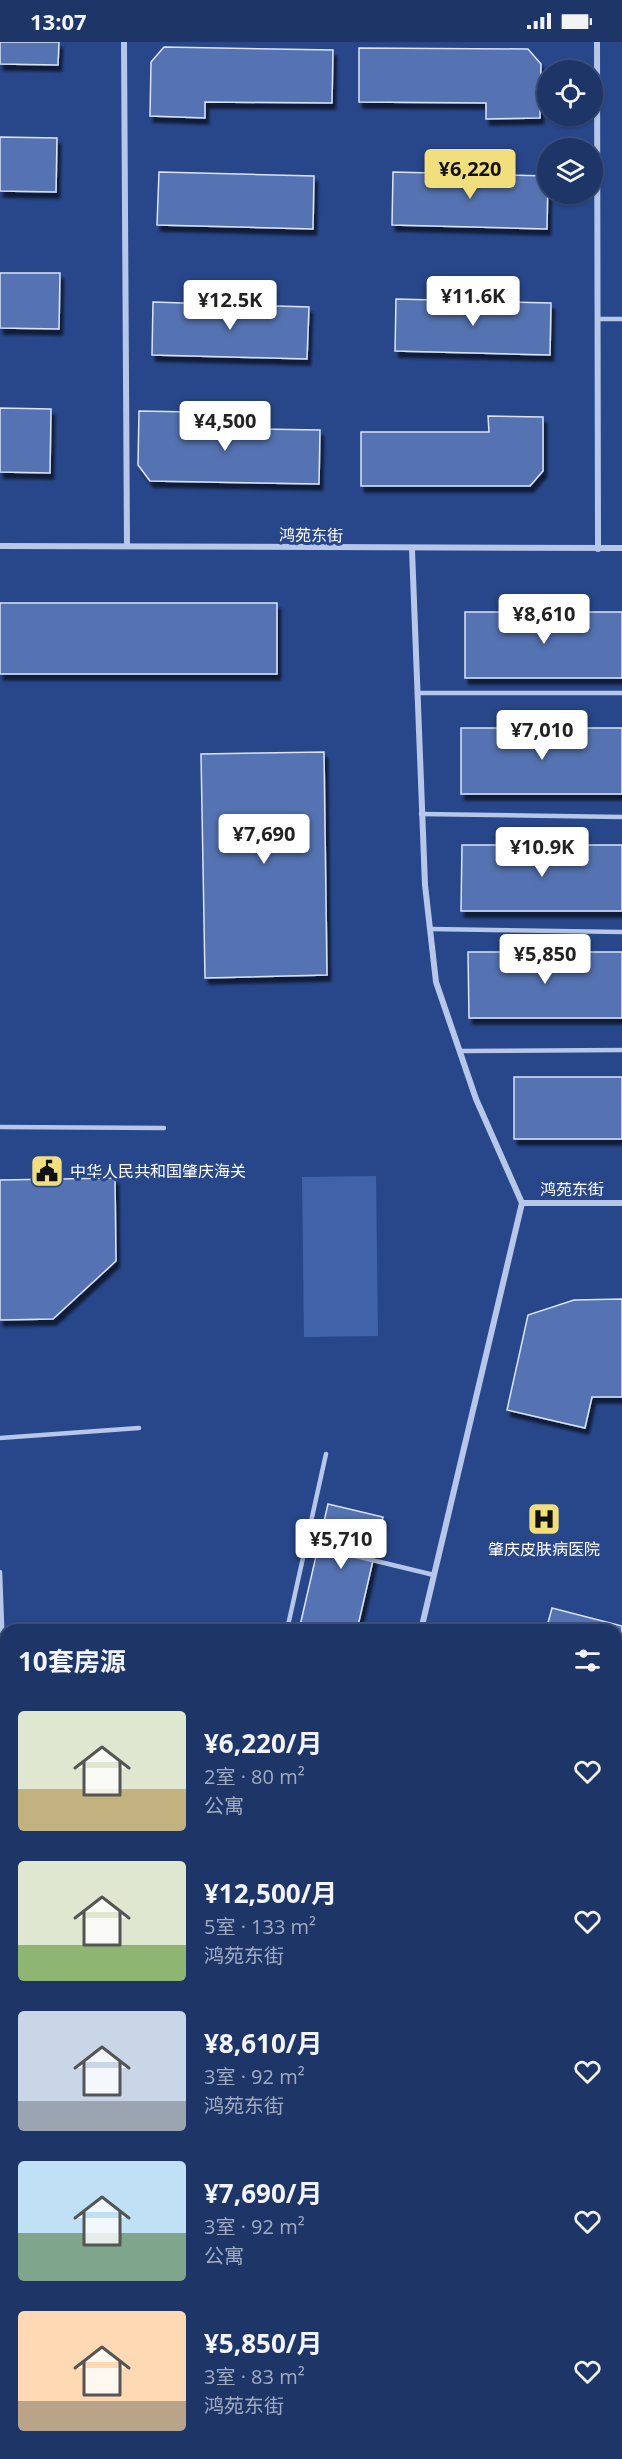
<!DOCTYPE html>
<html lang="zh">
<meta charset="utf-8">
<style>
body{margin:0;font-family:"Open Sans","Noto Sans SC",sans-serif;background:#2b4071;color:#f1f3f6;height:100vh;display:flex;flex-direction:column;font-size:22px;white-space:nowrap}
*{box-sizing:border-box;margin:0}
p{font-size:20px;color:#a1abc0}
.icon{flex:none;width:33px;height:33px;fill:none;stroke:currentColor;stroke-width:2;stroke-linecap:round;stroke-linejoin:round}
.map{position:relative;flex:1;overflow:hidden}
.side{position:absolute;left:0px;top:1582px;width:622px;height:836px;display:flex;flex-direction:column;background:#1e3568;border-radius:18px 18px 0 0;box-shadow:0 2px 4px #0004,0 0 0 2px #3c507c}
.side>*{flex:none}
.fabs{position:absolute;left:537px;top:18px;display:grid;gap:12px}
.fabs a{display:grid;place-items:center;width:66px;height:66px;border-radius:50%;background:#1e3568;box-shadow:0 2px 4px #0004,0 0 0 2px #3c507c;font-size:30px}
.price{position:absolute;translate:-50% -51px;padding:0 14px;border-radius:6px;background:#fff;color:#222;font-size:20px;line-height:39px;filter:drop-shadow(0 2px 3px #0008)}
.price::after{content:'';position:absolute;left:50%;top:36px;width:18px;height:14px;margin-left:-9px;background:inherit;clip-path:polygon(0 0,100% 0,50% 100%)}
.price.current{background:#f1de7c;color:#111}
ul{padding:0;list-style:none}
li{display:flex;align-items:center;gap:18px;height:150px;padding:0 18px}
li span{display:grid;place-items:center;flex:none;width:168px;height:120px;border-radius:6px;color:#555}
li>.icon{margin-inline-start:auto}
span .icon{width:72px;height:72px;fill:#fffc;stroke-width:1}
li b{font-size:26px}
h2{display:flex;justify-content:space-between;align-items:center;height:72px;padding:0 18px;font-size:26px}
.status{display:flex;justify-content:space-between;align-items:center;height:42px;padding:0 30px;background:#1e3568;direction:ltr}
.status svg{height:16px;fill:currentColor}
.map>svg:first-child{display:block}
.green{fill:#4062a8}
.building{fill:#5573b2;stroke:#dae3f7;stroke-width:1.5;filter:url(#shadow)}
.lines{fill:none;stroke-linecap:round;stroke-linejoin:round}
.primary-tunnel{stroke:#48639c;stroke-width:15;stroke-dasharray:15 8;stroke-linecap:butt}
.service{stroke:#b6c7e9;stroke-width:4.5}
.minor{stroke:#b6c7e9;stroke-width:6}
.primary{stroke:#f9fafe;stroke-width:15}
.labels{text-anchor:middle;stroke-width:6;stroke-linejoin:round;paint-order:stroke}
.street-label{font-size:16px;fill:#fff;stroke:#28478a}
.poi-label{font-size:16px;fill:#fff;stroke:#28478a;text-anchor:start}
</style>
<div class="status"><b>13:07</b><svg viewBox="0 0 49 12"><path d="M0 12V9h3v3zM5 12V6h3v6zM10 12V3h3v9zM15 12V0h3v12zM26 1h20v11H26zM47 4h2v5h-2z"/></svg></div>
<div class="map">
<svg width="622" height="2417" viewBox="0 0 622 2417">
<defs>
<filter id="shadow"><feDropShadow dx="3.5" dy="6" stdDeviation="1.5" flood-color="#0009"/></filter>
</defs>
<rect width="100%" height="100%" fill="#28478a"/>
<g class="green">
<path d="M376,1134l2,160 -74,1 -2,-160z"/>
<path d="M228,2412h124l3,5h-131z"/>
</g>
<g class="building">
<path d="M0,0h59l-1,23 -58,-1z"/>
<path d="M164,5l169,3 -1,53 -127,-1v16l-55,-2 1,-54z"/>
<path d="M359,6l169,1 13,15 -1,54 -54,1v-16l-127,-1z"/>
<path d="M0,95l57,1 -1,54 -56,-1z"/>
<path d="M159,130l155,4 -1,53 -156,-4z"/>
<path d="M393,130l155,4 -1,53 -155,-4z"/>
<path d="M0,231h60l-1,56 -59,-1z"/>
<path d="M396,257l155,4 -1,52 -155,-4z"/>
<path d="M153,260l156,5 -2,52 -155,-4z"/>
<path d="M0,366l51,1 -1,64 -50,-1z"/>
<path d="M139,369l54,1v16l127,2 -1,54 -169,-3 -12,-16z"/>
<path d="M488,374l55,1v54l-13,15h-169v-54h128z"/>
<rect x="0" y="561" width="277" height="71"/>
<rect x="465" y="570" width="157" height="66"/>
<rect x="461" y="686" width="161" height="66"/>
<path d="M324,710l3,223 -122,3 -4,-224z"/>
<path d="M462,803h160v66h-161z"/>
<path d="M468,910h154v66h-153z"/>
<rect x="514" y="1035" width="108" height="62"/>
<path d="M115,1136l1,83 -63,58 -53,1v-140z"/>
<path d="M622,1257v98h-30l-7,31 -78,-18 21,-95 46,-15z"/>
<path d="M328,1462l55,13 -26,113h-58z"/>
<path d="M552,1566l70,18v62l-6,-1v-57h-70z"/>
<path d="M616,1718l6,2v108l-6,-2z"/>
<path d="M0,2029l3,7 -1,66h-2z"/>
<path d="M616,2084l6,1v82l-6,-2z"/>
<path d="M6,2198v102l-6,5v-102z"/>
<path d="M446,2412h143l-8,5h-132z"/>
</g>
<g class="lines">
<path class="primary-tunnel" d="M0,1791l6,3"/>
<g class="service">
<path d="M598,277h24"/>
<path d="M417,651h205"/>
<path d="M421,772l201,3"/>
<path d="M430,887l192,3"/>
<path d="M460,1009l162,-1"/>
<path d="M0,1085l164,1"/>
<path d="M0,1396l139,-10"/>
<path d="M306,1502l128,31"/>
<path d="M0,1530l5,134 -5,17"/>
<path d="M287,1588l39,-176"/>
</g>
<g class="minor">
<path d="M124,0l3,504"/>
<path d="M597,0l1,507"/>
<path d="M0,504l622,2"/>
<path d="M412,508l13,335 11,97 40,117 46,104 -101,427"/>
<path d="M522,1161h100"/>
<path d="M385,2412l3,5"/>
</g>
<g class="primary">
<path d="M0,1724l6,3"/>
<path d="M1,1841l5,2"/>
<path d="M0,1893l6,1"/>
<path d="M616,1900l6,2"/>
<path d="M616,1953l6,1"/>
<path d="M616,2004l6,2"/>
<path d="M616,2043l6,1"/>
</g>
</g>
<defs>
<symbol id="civic-square" viewBox="-11 -11 22 22"><rect x="-9" y="-9" width="18" height="18" rx="4" fill="#f1de7c" stroke="#28478a"/><path d="M-.6-6.5H3V-4.5H.6V-3L4-1V1h2V6H-6V1h2V-1L-.6-3ZM-1.2 2.5V6h2.4V2.5Z" fill="#111"/></symbol>
<symbol id="hospital-square" viewBox="-11 -11 22 22"><rect x="-9" y="-9" width="18" height="18" rx="4" fill="#f1de7c" stroke="#28478a"/><path d="M-5-5h3v3.5h4V-5h3V5h-3V1.5h-4V5h-3Z" fill="#111"/></symbol>
</defs>
<g fill-rule="evenodd">
<use href="#civic-square" x="28" y="1110" width="38" height="38"/>
<use href="#hospital-square" x="525" y="1458" width="38" height="38"/>
</g>
<g class="labels">
<g class="street-label">
<text transform="translate(311 493) rotate(1)" y="6">鸿苑东街</text>
<text x="572" y="1153">鸿苑东街</text>
</g>
<g class="poi-label">
<text x="70" y="1135">中华人民共和国肇庆海关</text>
<text x="544" y="1513" text-anchor="middle">肇庆皮肤病医院</text>
</g>
</g>
</svg>
<div class="fabs">
<a><svg class="icon" aria-label="locate" viewBox="0 0 24 24"><circle cx="12" cy="12" r="6"/><path d="M12 2v4M12 18v4M2 12h4M18 12h4"/></svg></a>
<a><svg class="icon" aria-label="layers" viewBox="0 0 24 24"><path d="M12 4l9 5-9 5-9-5zM3 14l9 5 9-5"/></svg></a>
</div>
<b class="price current" style="left:470px;top:158px">¥6,220</b>
<b class="price" style="left:473px;top:285px">¥11.6K</b>
<b class="price" style="left:230px;top:289px">¥12.5K</b>
<b class="price" style="left:225px;top:410px">¥4,500</b>
<b class="price" style="left:544px;top:603px">¥8,610</b>
<b class="price" style="left:542px;top:719px">¥7,010</b>
<b class="price" style="left:264px;top:823px">¥7,690</b>
<b class="price" style="left:542px;top:836px">¥10.9K</b>
<b class="price" style="left:545px;top:943px">¥5,850</b>
<b class="price" style="left:341px;top:1528px">¥5,710</b>
<section class="side">
<h2>10套房源<svg class="icon" aria-label="filters" viewBox="0 0 24 24"><path d="M4 7h16M4 17h16"/><circle cx="9" cy="7" r="2"/><circle cx="15" cy="17" r="2"/></svg></h2>
<ul>
<li><span style="background:linear-gradient(#dfe7d0 65%,#c2b280 0)"><svg class="icon" aria-label="home" viewBox="0 0 24 24"><path d="M3 11l9-7 9 7M6 9v11h12V9"/></svg></span><div><b>¥6,220/月</b><p>2室 · 80 m²</p><p>公寓</p></div><svg class="icon" aria-label="heart" viewBox="0 0 24 24"><path d="M12 20l-8-8c-3-5 5-10 8-4 3-6 11-1 8 4z"/></svg></li>
<li><span style="background:linear-gradient(#dfe7d0 70%,#8fb573 0)"><svg class="icon" aria-label="home" viewBox="0 0 24 24"><path d="M3 11l9-7 9 7M6 9v11h12V9"/></svg></span><div><b>¥12,500/月</b><p>5室 · 133 m²</p><p>鸿苑东街</p></div><svg class="icon" aria-label="heart" viewBox="0 0 24 24"><path d="M12 20l-8-8c-3-5 5-10 8-4 3-6 11-1 8 4z"/></svg></li>
<li><span style="background:linear-gradient(#c9d6e8 75%,#9aa5b1 0)"><svg class="icon" aria-label="home" viewBox="0 0 24 24"><path d="M3 11l9-7 9 7M6 9v11h12V9"/></svg></span><div><b>¥8,610/月</b><p>3室 · 92 m²</p><p>鸿苑东街</p></div><svg class="icon" aria-label="heart" viewBox="0 0 24 24"><path d="M12 20l-8-8c-3-5 5-10 8-4 3-6 11-1 8 4z"/></svg></li>
<li><span style="background:linear-gradient(#bfe0f5 60%,#7fa58c 0)"><svg class="icon" aria-label="home" viewBox="0 0 24 24"><path d="M3 11l9-7 9 7M6 9v11h12V9"/></svg></span><div><b>¥7,690/月</b><p>3室 · 92 m²</p><p>公寓</p></div><svg class="icon" aria-label="heart" viewBox="0 0 24 24"><path d="M12 20l-8-8c-3-5 5-10 8-4 3-6 11-1 8 4z"/></svg></li>
<li><span style="background:linear-gradient(#ffd9b3 75%,#b9a48a 0)"><svg class="icon" aria-label="home" viewBox="0 0 24 24"><path d="M3 11l9-7 9 7M6 9v11h12V9"/></svg></span><div><b>¥5,850/月</b><p>3室 · 83 m²</p><p>鸿苑东街</p></div><svg class="icon" aria-label="heart" viewBox="0 0 24 24"><path d="M12 20l-8-8c-3-5 5-10 8-4 3-6 11-1 8 4z"/></svg></li>
</ul>
</section>
</div>
